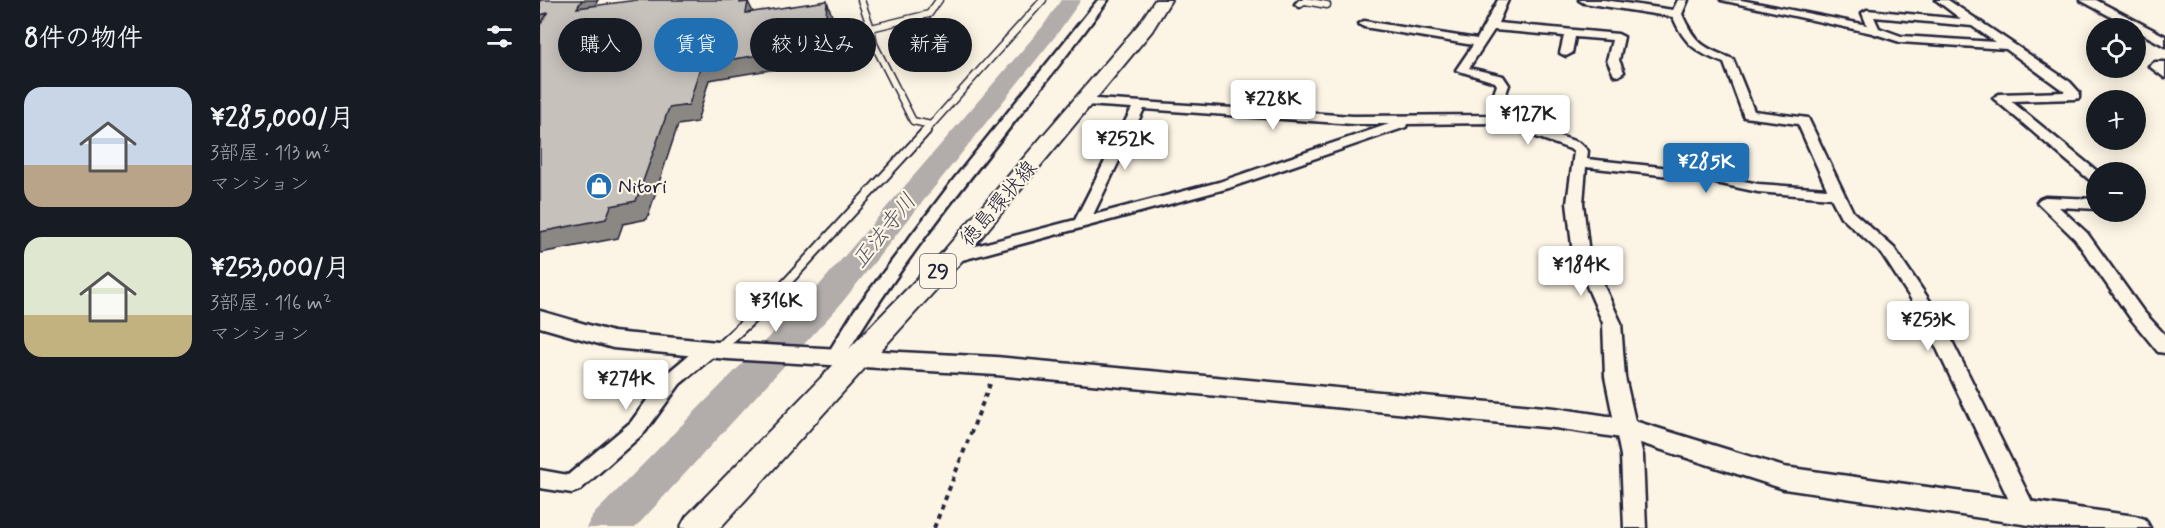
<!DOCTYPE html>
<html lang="ja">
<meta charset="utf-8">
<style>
body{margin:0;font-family:Mynerve,"Klee One",sans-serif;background:#20242c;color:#f1f3f6;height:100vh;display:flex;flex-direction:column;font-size:22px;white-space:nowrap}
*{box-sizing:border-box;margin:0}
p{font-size:20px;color:#9ea1a6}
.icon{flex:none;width:33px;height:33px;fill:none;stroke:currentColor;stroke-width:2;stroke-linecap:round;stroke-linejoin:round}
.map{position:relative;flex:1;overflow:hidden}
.panel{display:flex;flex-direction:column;background:#171b24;width:540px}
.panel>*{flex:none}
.hud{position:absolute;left:18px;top:18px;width:570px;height:54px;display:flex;gap:12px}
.buttons{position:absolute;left:1546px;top:18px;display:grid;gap:12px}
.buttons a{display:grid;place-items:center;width:60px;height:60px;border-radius:50%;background:#171b24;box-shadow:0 3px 15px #0003;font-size:30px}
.price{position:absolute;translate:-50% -51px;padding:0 14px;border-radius:6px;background:#fff;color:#222;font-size:20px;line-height:39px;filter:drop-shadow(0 2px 3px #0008)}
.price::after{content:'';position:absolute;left:50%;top:36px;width:18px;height:14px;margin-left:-9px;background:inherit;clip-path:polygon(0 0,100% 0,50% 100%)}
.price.current{background:#1f6fb2;color:#fff}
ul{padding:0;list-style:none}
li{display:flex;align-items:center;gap:18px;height:150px;padding:0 24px}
li span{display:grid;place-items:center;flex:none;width:168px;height:120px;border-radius:18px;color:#555}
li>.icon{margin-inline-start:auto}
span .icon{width:72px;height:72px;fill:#fffc;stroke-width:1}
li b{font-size:26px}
h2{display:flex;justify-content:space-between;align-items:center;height:72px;padding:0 24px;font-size:26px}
.tag{padding:0 21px;border-radius:27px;background:#171b24;box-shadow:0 3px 15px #0003;font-size:21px;line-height:54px}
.tag.current{background:#1f6fb2;color:#fff}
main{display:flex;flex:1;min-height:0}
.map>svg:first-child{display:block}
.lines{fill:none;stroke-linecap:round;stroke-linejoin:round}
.river{fill:#b2adab;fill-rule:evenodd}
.service-far2-casing{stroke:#22223b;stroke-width:9}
.service-far1-casing{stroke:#22223b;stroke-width:12}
.service-casing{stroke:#22223b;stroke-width:14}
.minor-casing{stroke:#22223b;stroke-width:5}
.tertiary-casing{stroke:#22223b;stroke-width:5}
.primary-casing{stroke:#22223b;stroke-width:4}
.path{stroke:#22223b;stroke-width:4;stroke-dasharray:5 5;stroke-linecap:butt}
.service-far2{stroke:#fcf5e5;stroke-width:6}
.service-far1{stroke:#fcf5e5;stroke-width:8}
.service{stroke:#fcf5e5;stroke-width:10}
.minor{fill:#fcf5e5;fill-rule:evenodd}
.tertiary{fill:#fcf5e5;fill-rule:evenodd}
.primary{fill:#fcf5e5;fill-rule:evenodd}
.shaded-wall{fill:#8b8783;stroke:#22223b;stroke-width:1.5}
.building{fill:#c6c1bb;stroke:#22223b;stroke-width:1.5}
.labels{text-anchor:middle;stroke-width:4.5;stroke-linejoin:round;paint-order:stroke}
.shield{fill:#fcf5e5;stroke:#63616e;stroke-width:1.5}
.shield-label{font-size:20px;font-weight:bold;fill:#22223b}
.poi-label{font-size:21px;fill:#22223b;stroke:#fcf5e5;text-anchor:start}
.street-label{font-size:21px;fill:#22223b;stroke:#fcf5e5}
.water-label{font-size:22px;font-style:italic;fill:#545362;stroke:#fcf5e5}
</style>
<main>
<section class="panel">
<h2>8件の物件<svg class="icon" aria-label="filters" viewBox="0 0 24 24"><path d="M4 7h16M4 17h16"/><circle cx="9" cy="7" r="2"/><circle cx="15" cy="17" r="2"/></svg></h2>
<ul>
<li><span style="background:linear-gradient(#c9d6e8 65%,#b9a48a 0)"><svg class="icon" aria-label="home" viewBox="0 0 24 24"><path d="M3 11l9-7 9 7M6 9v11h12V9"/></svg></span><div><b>¥285,000/月</b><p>3部屋 · 113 m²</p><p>マンション</p></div></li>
<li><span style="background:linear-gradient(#dfe7d0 65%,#c2b280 0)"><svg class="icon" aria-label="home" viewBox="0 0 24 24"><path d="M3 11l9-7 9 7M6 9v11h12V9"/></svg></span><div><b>¥253,000/月</b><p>3部屋 · 116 m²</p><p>マンション</p></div></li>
</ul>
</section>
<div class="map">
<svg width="1625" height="528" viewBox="0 0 1625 528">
<rect width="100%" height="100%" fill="#fcf5e5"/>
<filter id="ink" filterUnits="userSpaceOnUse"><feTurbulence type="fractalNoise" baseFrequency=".0167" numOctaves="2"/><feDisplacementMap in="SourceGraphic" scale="12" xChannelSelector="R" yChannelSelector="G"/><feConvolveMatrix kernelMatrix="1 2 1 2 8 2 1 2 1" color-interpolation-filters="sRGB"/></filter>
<g filter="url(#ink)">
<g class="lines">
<path class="river" d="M521,0h20l-24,34 -217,271 -205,223h-49l7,-13 223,-226 227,-263z"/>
<defs>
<g id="service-far2">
<path d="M321,0l10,28"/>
<path d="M765,1l22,4"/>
<path d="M391,125l112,-125"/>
<path d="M384,132l7,-7 -18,-4 -39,-77 -3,-16 58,-14 10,-14"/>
</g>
<path id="service-far1" d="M227,304l159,-173"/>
<path id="service" d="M178,349l50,-46"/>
<g id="minor">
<path d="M558,0h10c-88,121 -191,233 -267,363h-14l-2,-5 29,-47 100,-132z"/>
<path d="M759,0h12l-11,7 -5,-3z"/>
<path d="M958,0h10l-10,23 120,11 6,3 -5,23 5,12 -6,4 -4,-1 -7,-15 5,-20 -37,-3 -3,16 -6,3 -6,-3 4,-17 -70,-6 -25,38 34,8 6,9 -6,17 1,15 76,26 8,8 -1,8 111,12 60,13 69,5 -29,-65 -54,-7 -20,-54c-27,-10 -40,-19 -51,-46l-89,-14 -5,-3h25l69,10 5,-10h10l-6,14c13,30 22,34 51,45l21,52 54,7 45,94 41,36 44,65 99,199 -3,7 -8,2 -8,-2 -98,-206 -38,-59 -41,-37 -10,-19 -73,-6 -60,-13 -112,-12 -3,36 6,51 32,69 4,54 18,79 3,72h-22l-3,-72 -16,-79 -2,-54 -30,-69 -6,-51 7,-51 -4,-3 -73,-26 -90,1 -1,3 -177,61 -278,75 -8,-5 2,-4 130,-34 57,-112 -47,-3 -6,-4 2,-3 272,18 138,-1v-13l6,-17 -2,-3 -39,-12 17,-25 -109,-18 -5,-3 5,-3 113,18zM604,109l209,15h36l-170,58 -126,33z"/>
<path d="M1181,0h20l126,25 -5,-12 5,-3 94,9 -25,-19h12l122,82 9,10v6l-4,1 -64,2 87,71 -1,11 -5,-1 -99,-84 6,-4 66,-2 -59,-43 -106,-7 -28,-9zM1334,17l98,9 23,16 -94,-6 -22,-8z"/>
<path d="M1615,62h10v16l-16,-12z"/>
<path d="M1505,197l52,2v10l-38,-2 28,26 56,78 22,24v18l-7,-1 -27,-33 -56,-80 -35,-34 -3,-3 3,-3z"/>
<path d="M169,343l7,1 2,5 -2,5 -36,30 -35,48 -65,58 -8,3 -32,-5v-18l28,5 63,-53 35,-48 36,-30z"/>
</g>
<g id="tertiary">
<path d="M1540,0h16l69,36v10z"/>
<path d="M0,311l73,21 115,11 268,14 559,51 73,11 156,48 351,49 10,3 5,9h-100l-266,-39 -156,-50 -73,-11 -559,-53 -268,-16 -115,-11 -73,-21z"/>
</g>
<path id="primary" d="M615,0h16l-19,31 -192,232 -240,265h-40l6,-11 256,-264 197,-229z"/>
</defs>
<use href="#service-far2" class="service-far2-casing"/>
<use href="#service-far1" class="service-far1-casing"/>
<use href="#service" class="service-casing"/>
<use href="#minor" class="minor-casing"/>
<use href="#tertiary" class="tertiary-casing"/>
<use href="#primary" class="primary-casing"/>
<path class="path" d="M394,528l56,-144"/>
<use href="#service-far2" class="service-far2"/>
<use href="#service-far1" class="service-far1"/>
<use href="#service" class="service"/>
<use href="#minor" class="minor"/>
<use href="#tertiary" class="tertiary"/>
<use href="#primary" class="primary"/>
</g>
<g class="shaded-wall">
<path d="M42,0h16l-13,23 -8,-15z"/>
<path d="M198,0h7v3l3,-1 7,14 -9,2z"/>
<path d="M287,1l10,30 -1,17h-5v12l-122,20 -12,42 -19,3 -31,94 -24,5 -5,14 -78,15v-21l71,-26 58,-98 32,-44 125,-47z"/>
<path d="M8,13l-8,18v-16z"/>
</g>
<path class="building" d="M0,0h42l-5,8 60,-8h103v3l8,-1 -2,11 81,-12 -1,16 5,-1 -1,17h-5v12l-124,19 -12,41 -20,3 -33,93 -25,5 -5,13 -66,13v-207l8,-12 -8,2z"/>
</g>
<defs>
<symbol id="shop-disc" viewBox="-11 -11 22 22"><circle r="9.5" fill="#1f6fb2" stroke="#fcf5e5"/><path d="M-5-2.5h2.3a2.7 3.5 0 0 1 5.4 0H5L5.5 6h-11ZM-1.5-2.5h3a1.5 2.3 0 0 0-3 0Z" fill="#fff"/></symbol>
</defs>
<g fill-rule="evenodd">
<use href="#shop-disc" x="44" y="171" width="30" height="30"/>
</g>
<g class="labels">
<rect class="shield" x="380" y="254" width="36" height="34" rx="4.5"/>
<g class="shield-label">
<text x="398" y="278">29</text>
</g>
<g class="poi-label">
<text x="78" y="193">Nitori</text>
</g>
<g class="street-label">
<text transform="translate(458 203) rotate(-49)" y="7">徳島環状線</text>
</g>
<g class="water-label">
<text transform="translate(343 230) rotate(-51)" y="8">正法寺川</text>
</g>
</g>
</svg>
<div class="buttons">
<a><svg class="icon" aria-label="locate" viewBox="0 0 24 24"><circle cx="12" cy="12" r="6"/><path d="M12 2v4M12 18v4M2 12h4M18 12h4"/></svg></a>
<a>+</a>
<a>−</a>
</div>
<b class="price" style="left:733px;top:131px">¥228K</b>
<b class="price" style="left:988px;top:146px">¥127K</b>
<b class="price" style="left:585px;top:171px">¥252K</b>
<b class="price current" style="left:1166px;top:194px">¥285K</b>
<b class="price" style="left:1041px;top:297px">¥184K</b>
<b class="price" style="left:236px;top:333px">¥316K</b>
<b class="price" style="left:1388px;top:352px">¥253K</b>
<b class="price" style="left:86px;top:411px">¥274K</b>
<div class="hud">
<a class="tag">購入</a>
<a class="tag current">賃貸</a>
<a class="tag">絞り込み</a>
<a class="tag">新着</a>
</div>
</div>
</main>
